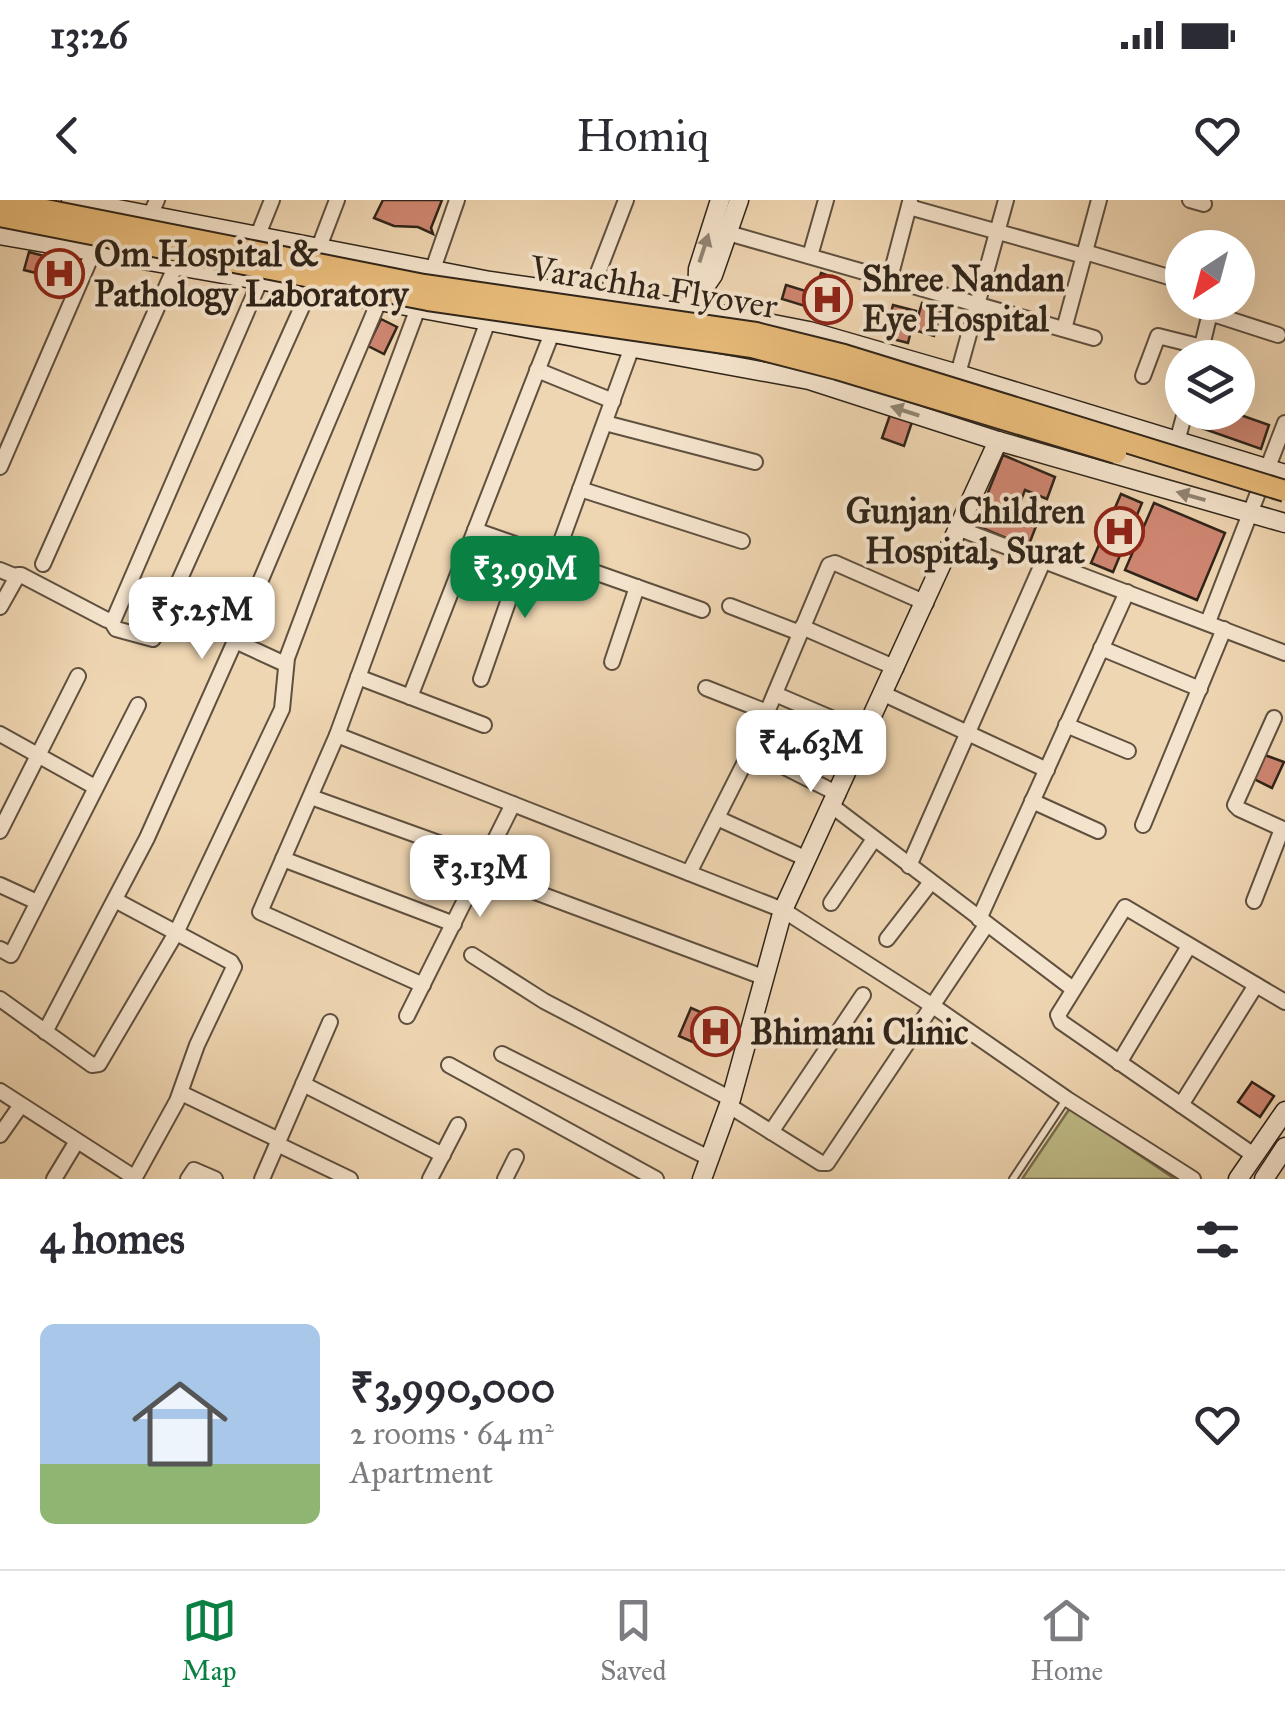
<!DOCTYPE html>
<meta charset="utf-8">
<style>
body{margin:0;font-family:"IM FELL Great Primer",serif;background:#f2f2f3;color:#2b2b33;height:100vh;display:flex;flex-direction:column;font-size:38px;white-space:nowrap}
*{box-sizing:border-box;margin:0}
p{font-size:32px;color:#7c7c81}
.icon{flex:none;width:55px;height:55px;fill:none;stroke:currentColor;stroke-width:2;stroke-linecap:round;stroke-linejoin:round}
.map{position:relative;height:979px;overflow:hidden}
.sheet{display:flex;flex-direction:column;background:#fff;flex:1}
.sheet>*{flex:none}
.needle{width:65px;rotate:216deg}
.buttons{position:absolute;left:1165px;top:30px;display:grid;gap:20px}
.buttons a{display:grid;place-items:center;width:90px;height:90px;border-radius:50%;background:#fff;box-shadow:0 10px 40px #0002;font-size:50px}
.price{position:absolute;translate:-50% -85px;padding:0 22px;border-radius:20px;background:#fff;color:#222;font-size:32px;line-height:65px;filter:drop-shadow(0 2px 5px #0008)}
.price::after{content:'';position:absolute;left:50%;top:60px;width:30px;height:22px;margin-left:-15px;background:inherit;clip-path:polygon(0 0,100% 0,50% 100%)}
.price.on{background:#0b8043;color:#fff}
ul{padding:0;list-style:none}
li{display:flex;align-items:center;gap:30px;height:250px;padding:0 40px}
li span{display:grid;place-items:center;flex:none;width:280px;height:200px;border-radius:15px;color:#555}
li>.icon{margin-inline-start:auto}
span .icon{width:120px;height:120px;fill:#fffc;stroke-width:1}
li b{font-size:42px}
h2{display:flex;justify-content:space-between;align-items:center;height:120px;padding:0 40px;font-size:42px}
.status{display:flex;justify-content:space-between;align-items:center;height:70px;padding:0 50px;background:#fff;direction:ltr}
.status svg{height:28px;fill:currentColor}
header{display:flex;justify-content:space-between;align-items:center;height:130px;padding:0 40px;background:#fff;font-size:45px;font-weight:600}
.tabs{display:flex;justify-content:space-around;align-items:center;height:140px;border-top:2px solid #e1e1e2;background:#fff;font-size:28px;color:#7c7c81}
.tabs a{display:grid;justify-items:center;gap:5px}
.tabs .on{color:#0b8043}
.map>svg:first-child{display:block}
.green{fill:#bfbc88;stroke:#777050;stroke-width:2.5}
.building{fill:#cf8671;stroke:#2f2419;stroke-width:2.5}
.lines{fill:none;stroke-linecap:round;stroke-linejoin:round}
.lane-casing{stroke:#5f503f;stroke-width:10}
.street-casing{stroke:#5f503f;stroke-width:18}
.secondary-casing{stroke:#2f2419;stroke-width:21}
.lane{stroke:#f5e4cd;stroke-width:6}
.street{stroke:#f5e4cd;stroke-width:14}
.secondary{stroke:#f5e4cd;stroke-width:18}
.primary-bridge-casing{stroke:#2f2419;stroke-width:24;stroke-linecap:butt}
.primary-bridge{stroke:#e8bb79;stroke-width:20}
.oneway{fill:#928473}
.labels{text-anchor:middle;stroke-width:8;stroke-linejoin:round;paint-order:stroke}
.poi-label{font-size:35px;font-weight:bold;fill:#2f2419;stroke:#f5e4cd;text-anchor:start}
.street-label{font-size:35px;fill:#2f2419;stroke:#f5e4cd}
</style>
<div class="status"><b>13:26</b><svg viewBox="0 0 49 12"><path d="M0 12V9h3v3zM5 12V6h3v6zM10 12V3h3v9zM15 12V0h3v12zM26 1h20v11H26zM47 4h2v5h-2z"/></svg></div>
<header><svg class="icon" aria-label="back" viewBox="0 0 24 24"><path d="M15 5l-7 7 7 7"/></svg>Homiq<svg class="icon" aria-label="heart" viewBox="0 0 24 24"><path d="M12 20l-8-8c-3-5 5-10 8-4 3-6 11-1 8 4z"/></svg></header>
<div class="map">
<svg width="1285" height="979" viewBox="0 0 1285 979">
<rect width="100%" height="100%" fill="#efd6b2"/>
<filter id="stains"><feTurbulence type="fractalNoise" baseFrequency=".002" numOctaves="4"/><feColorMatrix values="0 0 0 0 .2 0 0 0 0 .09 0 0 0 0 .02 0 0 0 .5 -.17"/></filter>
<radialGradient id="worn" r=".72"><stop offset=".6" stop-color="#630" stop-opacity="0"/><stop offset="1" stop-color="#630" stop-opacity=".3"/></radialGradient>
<path class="green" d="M1070,908l105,71h-153z"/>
<g class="building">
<path d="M383,0h59l-11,28 2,6 -15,-7 -24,-1 -20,-8z"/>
<path d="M29,52l45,12 -7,29 -26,-7 3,-11 -20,-5z"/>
<path d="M821,73l23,8 -9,26 -23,-8z"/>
<path d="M786,85l23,7 -4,14 -23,-7z"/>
<path d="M922,103l20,5 -8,28 -20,-6z"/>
<path d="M893,105l23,6 -8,32 -23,-6z"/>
<path d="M381,119l16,8 -13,27 -16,-8z"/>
<path d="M1194,212h38l37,13 -8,24 -71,-25z"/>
<path d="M890,215l22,7 -8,24 -22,-8z"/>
<path d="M1003,255l52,22 -8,22 -22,-9 -9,23 22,8 -10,26 -53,-22z"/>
<path d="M1121,294l21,9 -29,69 -22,-9z"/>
<path d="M1154,303l71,30 -28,67 -72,-30z"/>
<path d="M1262,554l22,8 -12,26 -22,-11z"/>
<path d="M691,808l37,16 -12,28 -37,-16z"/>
<path d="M1252,882l22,14 -14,21 -22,-15z"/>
</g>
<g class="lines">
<defs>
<path id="lane" d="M1013,979l52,-78"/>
<g id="street">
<path d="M1190,0l14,4"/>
<path d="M909,7l175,49"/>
<path d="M150,16l7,-16"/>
<path d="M728,33l366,105"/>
<path d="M258,35l14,-35"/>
<path d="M1085,52l97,29"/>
<path d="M316,55l21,-55"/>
<path d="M810,56l16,-56"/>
<path d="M433,69l24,-69"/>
<path d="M890,78l20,-76"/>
<path d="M589,96l37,-96"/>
<path d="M1064,129l35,-129"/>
<path d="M1199,158l10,-41 4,-3 65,21"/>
<path d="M537,170l76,31"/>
<path d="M958,174l48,-174"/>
<path d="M1143,176l15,-40 44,11"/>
<path d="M605,223l150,39"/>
<path d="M1177,242l8,-30"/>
<path d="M0,267l94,-217"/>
<path d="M580,289l162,52"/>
<path d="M960,329l325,124"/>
<path d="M475,330l227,80"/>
<path d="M555,358l77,-211"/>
<path d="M43,364l133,-299"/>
<path d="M0,370l17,7"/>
<path d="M730,406l70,27"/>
<path d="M0,407l18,-32h3l86,45 7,-1 146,-338"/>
<path d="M111,421l5,8 37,10 157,-350 1,-8"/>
<path d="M1208,422l77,-199"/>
<path d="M802,427l94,41"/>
<path d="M235,441l50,23"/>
<path d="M1101,448l99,41"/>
<path d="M612,462l25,-75"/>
<path d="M358,477l126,48"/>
<path d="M481,479l46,-131"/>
<path d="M706,488l61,24"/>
<path d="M775,494l91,39"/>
<path d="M884,494l163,76"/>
<path d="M410,497l142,-364"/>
<path d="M1274,518l-39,87 4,4 46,21"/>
<path d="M1066,525l62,26"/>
<path d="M0,534l95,53"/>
<path d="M337,535l446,175 150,96 134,93 126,80"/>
<path d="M751,550l87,44"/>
<path d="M311,597l175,63"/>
<path d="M1032,601l66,30"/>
<path d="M832,606l241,183"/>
<path d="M717,618l90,41"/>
<path d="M1143,625l81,-196"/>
<path d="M0,631l78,-155"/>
<path d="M283,659l171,65"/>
<path d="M909,666l134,-304"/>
<path d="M689,673l62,-123 78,-185 6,-2 91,40"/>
<path d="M0,685l37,17"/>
<path d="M519,686l244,91"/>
<path d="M115,700l116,62 3,5 -37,78 -20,56 -43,78"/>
<path d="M1254,701l28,-72"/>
<path d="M831,703l43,-64"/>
<path d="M979,719l148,-327"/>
<path d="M887,739l44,-57"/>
<path d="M0,749l11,6 127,-250"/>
<path d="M472,755l72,46 187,98"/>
<path d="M423,785l-163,-73 77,-177 151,-414"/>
<path d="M0,799l92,66 7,-1 77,-131 106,-224 5,-51 131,-350"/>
<path d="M407,816l106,-212"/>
<path d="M45,832l102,-194 88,-197 144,-340"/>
<path d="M502,854l207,104"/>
<path d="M1119,863l70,-117"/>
<path d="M449,865l207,114"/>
<path d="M303,884l140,71"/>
<path d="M0,891l135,87"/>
<path d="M181,893l98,47"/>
<path d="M728,905l93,58h6l160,-239"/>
<path d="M1181,905l75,-120"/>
<path d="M771,932l92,-137"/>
<path d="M0,935l21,-30"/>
<path d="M277,944l73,35"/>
<path d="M1255,956l-194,-134 -3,-7 67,-108 160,95"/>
<path d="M54,979l23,-38"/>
<path d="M188,979l6,-9 21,9"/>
<path d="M262,979l68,-157"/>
<path d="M430,979l28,-54"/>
<path d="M505,979l11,-22"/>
</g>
<g id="secondary">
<path d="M71,0l419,81 215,30 104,20 149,43 327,100"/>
<path d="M0,35l379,66 430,79 189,61 287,82"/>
<path d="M697,98l16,-23 26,-75"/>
<path d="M691,120l6,-22 1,-29 22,-69"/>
<path d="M702,979l29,-80 52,-189 215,-469"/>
<path d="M1238,979l47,-68"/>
<path d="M1264,979l21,-32"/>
</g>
</defs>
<use href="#lane" class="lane-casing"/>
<use href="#street" class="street-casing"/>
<use href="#secondary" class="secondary-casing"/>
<use href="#lane" class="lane"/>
<use href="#street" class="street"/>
<use href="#secondary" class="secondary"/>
<defs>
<g id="primary-bridge">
<path d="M0,1l424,84 332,48 88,22 441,136"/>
<path d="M0,16l428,84 324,47 85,22 279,84"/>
</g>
</defs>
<use href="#primary-bridge" class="primary-bridge-casing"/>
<use href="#primary-bridge" class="primary-bridge"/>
</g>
<defs><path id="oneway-solid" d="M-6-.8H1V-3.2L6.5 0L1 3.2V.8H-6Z" transform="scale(2.5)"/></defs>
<g class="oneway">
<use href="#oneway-solid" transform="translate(704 48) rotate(-72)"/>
<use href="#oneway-solid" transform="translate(905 211) rotate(-162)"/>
<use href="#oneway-solid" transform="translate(1191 296) rotate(-164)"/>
</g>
<defs>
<symbol id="hospital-ring" viewBox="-11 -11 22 22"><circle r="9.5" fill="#f5e4cd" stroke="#8f2418" stroke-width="1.5"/><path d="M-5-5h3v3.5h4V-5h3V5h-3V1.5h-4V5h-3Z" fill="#8f2418"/></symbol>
</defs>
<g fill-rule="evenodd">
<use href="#hospital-ring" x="32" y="46" width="55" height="55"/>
<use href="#hospital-ring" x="800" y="72" width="55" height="55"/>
<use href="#hospital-ring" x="1092" y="304" width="55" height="55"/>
<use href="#hospital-ring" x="688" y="804" width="55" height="55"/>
</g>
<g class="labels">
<g class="poi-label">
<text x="94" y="66">Om Hospital &amp;<tspan x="94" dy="40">Pathology Laboratory</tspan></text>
<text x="862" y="91">Shree Nandan<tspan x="862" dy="40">Eye Hospital</tspan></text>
<text x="1085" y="323" text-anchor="end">Gunjan Children<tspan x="1085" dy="40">Hospital, Surat</tspan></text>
<text x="750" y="844">Bhimani Clinic</text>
</g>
<g class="street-label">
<text transform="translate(654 87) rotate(9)" y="12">Varachha Flyover</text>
</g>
</g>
<rect width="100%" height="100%" filter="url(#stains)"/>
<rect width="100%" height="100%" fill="url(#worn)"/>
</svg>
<div class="buttons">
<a><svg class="needle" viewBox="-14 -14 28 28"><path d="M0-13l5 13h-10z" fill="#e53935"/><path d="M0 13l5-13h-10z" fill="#7c7c81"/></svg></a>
<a><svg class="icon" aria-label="layers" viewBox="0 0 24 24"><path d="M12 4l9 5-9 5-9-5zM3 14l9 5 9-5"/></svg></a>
</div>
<b class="price on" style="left:525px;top:421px">₹3.99M</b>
<b class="price" style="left:202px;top:462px">₹5.25M</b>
<b class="price" style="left:811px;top:595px">₹4.63M</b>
<b class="price" style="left:480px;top:720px">₹3.13M</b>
</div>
<section class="sheet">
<h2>4 homes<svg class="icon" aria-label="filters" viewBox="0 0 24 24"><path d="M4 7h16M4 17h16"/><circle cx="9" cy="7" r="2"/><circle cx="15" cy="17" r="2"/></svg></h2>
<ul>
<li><span style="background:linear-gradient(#a9c7e8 70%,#8fb573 0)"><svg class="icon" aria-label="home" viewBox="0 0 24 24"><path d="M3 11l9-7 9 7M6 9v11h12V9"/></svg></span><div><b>₹3,990,000</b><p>2 rooms · 64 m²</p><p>Apartment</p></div><svg class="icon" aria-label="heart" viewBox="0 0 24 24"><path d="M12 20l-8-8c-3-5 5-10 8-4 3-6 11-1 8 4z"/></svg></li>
</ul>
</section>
<nav class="tabs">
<a class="on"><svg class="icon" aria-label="map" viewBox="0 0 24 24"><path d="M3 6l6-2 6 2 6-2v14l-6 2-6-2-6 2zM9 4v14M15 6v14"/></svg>Map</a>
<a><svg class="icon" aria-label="saved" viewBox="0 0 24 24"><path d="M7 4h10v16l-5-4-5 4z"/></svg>Saved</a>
<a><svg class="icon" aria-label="home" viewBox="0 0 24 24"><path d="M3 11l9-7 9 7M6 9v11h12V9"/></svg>Home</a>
</nav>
